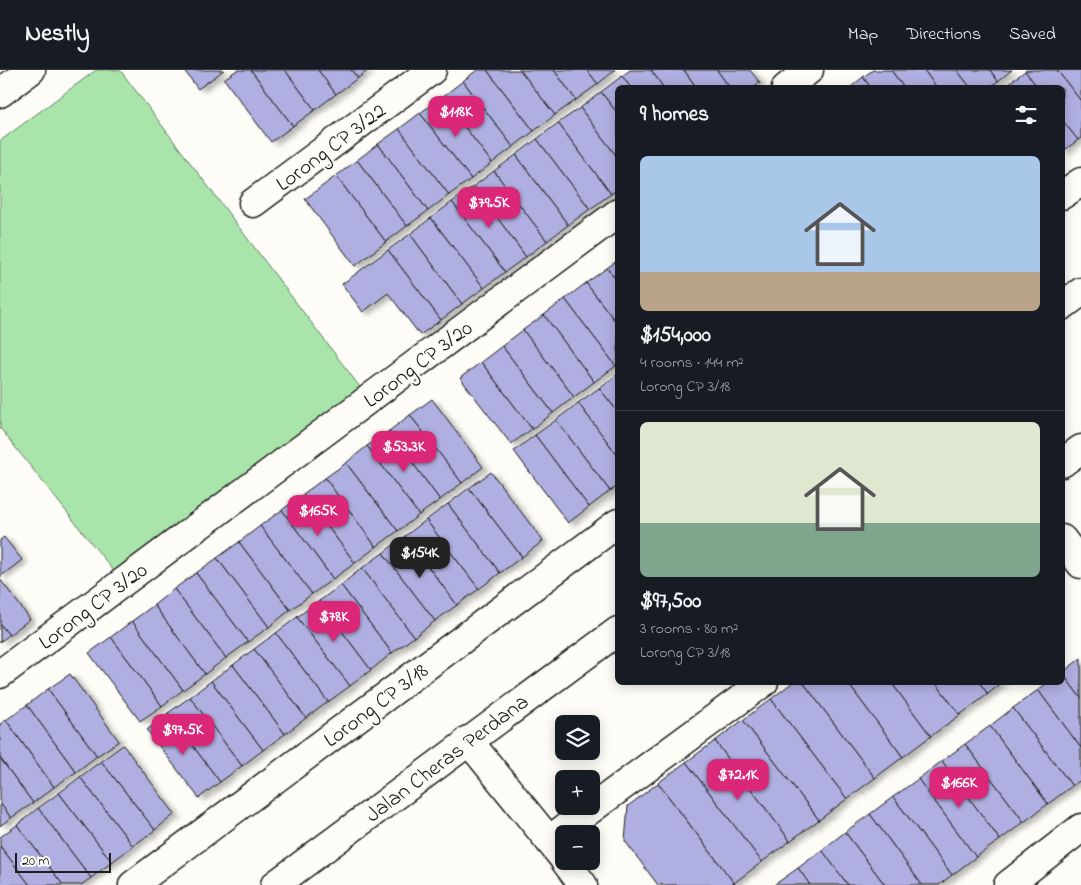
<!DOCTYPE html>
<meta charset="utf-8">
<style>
body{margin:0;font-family:"Indie Flower",sans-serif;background:#20242c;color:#f1f3f6;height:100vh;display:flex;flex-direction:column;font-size:19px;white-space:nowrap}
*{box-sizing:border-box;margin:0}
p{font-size:16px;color:#9ea1a6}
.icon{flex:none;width:28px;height:28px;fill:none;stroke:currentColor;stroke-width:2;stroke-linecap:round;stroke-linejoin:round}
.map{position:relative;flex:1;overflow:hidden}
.details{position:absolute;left:615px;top:15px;width:450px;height:600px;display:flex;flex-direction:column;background:#171b24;border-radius:8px;box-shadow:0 2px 12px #0003}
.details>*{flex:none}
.controls{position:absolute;left:555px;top:645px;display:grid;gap:10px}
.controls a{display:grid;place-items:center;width:45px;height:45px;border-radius:8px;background:#171b24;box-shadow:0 2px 12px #0003;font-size:25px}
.scale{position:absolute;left:15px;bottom:12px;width:96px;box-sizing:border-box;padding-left:5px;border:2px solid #1c1c1c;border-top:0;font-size:14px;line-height:18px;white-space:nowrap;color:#1c1c1c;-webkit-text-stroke:4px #fdfcf7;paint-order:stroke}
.price{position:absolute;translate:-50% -42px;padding:0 11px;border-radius:10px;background:#db2777;color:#fff;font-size:16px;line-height:32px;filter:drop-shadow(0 1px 2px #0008)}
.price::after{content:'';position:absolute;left:50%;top:30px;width:15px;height:11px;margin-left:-8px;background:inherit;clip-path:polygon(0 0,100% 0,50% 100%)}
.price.on{background:#222;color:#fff}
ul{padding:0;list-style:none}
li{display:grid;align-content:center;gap:10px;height:265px;padding:0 25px}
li+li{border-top:1px solid #363941}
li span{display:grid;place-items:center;height:155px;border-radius:8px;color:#555}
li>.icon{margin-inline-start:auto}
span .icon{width:90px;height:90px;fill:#fffc;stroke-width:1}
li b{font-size:21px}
h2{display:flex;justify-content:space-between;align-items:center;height:60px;padding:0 25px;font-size:21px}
header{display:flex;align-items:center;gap:30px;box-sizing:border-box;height:70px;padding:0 25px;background:#171b24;border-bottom:1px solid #363941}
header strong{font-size:24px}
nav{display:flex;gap:28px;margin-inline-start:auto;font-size:18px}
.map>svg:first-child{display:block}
.green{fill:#a9e5ab;stroke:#628064}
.building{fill:#afafe1;stroke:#1c1c1c;filter:url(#shadow)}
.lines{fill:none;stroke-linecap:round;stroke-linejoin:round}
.minor-casing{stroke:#1c1c1c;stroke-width:31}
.minor{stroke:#fdfcf7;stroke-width:28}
.labels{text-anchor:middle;stroke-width:4;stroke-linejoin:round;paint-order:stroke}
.street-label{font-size:22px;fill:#1c1c1c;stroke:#fdfcf7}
</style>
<header>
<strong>Nestly</strong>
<nav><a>Map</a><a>Directions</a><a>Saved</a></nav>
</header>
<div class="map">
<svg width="1081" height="815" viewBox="0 0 1081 815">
<defs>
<filter id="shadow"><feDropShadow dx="5.5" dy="3" stdDeviation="2.5" flood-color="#0004"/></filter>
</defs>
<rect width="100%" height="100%" fill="#fdfcf7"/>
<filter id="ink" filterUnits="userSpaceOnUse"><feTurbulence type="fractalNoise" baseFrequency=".02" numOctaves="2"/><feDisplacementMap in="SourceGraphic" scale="10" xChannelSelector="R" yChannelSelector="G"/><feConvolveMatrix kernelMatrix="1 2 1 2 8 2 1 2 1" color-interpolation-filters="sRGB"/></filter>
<g filter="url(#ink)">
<path class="green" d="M96,0h24l249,329 -249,180 -120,-151v-287z"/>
<g class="building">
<path d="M184,0h40l-26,19z"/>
<path d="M237,0h14l42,56 -22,16 -47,-63z"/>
<path d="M251,0h34l30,40 -22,16z"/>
<path d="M285,0h33l18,24 -21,16z"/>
<path d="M318,0h33l7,8 -22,16z"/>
<path d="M351,0h18l-11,8z"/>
<path d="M477,0h10l47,61 -21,16 -50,-66z"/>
<path d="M487,0h33l35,45 -21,16z"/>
<path d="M520,0h34l22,30 -21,15z"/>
<path d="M554,0h33l11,14 -22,16z"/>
<path d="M587,0h28l-17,14z"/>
<path d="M630,0h21l13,18h-33l-9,-12z"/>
<path d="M651,0h33l13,18h-33z"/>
<path d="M684,0h33l13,18h-33z"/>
<path d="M717,0h33l10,13 -7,5h-23z"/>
<path d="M873,0h18l13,18h-33l-8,-11z"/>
<path d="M891,0h33l13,18h-33z"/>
<path d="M924,0h33l14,18h-34z"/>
<path d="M957,0h33l8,11 -9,7h-18z"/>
<path d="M990,0h22l-14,11z"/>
<path d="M1027,0h30l24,31v37l-3,2 -16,-20v-32h-24l-13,-17z"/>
<path d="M1057,0h24v31z"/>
<path d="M1025,1l13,17h-33l-1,-1z"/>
<path d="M622,6l9,12h-13v26l-17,-22z"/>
<path d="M863,7l8,11h-21z"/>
<path d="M463,11l50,66 -21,16 -50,-66z"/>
<path d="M601,22l17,22v44l-38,-50z"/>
<path d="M442,27l50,66 -21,16 -51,-66z"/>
<path d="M580,38l38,50v31l-7,5 -53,-71z"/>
<path d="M420,43l51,66 -22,16 -50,-66z"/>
<path d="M1062,50l16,20 -16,12z"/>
<path d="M558,53l53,71 -21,15 -53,-70z"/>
<path d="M399,59l50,66 -21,16 -50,-67z"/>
<path d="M537,69l53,70 -22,16 -52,-70z"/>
<path d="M378,74l50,67 -21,15 -50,-66z"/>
<path d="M516,85l52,70 -21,16 -53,-70z"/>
<path d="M357,90l50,66 -21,16 -50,-66z"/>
<path d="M494,101l53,70 -21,16 -52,-71z"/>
<path d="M336,106l50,66 -31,24 -50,-67z"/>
<path d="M474,116l52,71 -21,15 -53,-70z"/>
<path d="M452,132l53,70 -21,16 -53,-70z"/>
<path d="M431,148l53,70 -22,16 -52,-70z"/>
<path d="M410,164l52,70 -21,16 -53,-70z"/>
<path d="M388,180l53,70 -21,15 -32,-42 -25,19 -21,-28z"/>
<path d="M618,190v22l-11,-14z"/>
<path d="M607,198l11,14v43l-32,-42z"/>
<path d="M586,213l32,42v40l-2,1 -51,-67z"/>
<path d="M565,229l51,67 -22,16 -50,-67z"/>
<path d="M544,245l50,67 -20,15 -51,-67z"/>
<path d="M523,260l51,67 -21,16 -51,-67z"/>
<path d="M502,276l51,67 -21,16 -51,-67z"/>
<path d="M481,292l51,67 -21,15 -51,-66z"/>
<path d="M618,304v38l-19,-24z"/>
<path d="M599,318l19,24v44l-40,-53z"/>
<path d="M432,329l51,68 -21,16 -52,-68z"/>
<path d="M578,333l40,53v30l-8,5 -54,-71z"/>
<path d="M410,345l52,68 -22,17 -51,-69z"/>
<path d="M556,350l54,71 -21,16 -54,-72z"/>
<path d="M389,361l51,69 -21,15 -52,-69z"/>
<path d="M535,365l54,72 -21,16 -54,-72z"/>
<path d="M367,376l52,69 -21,16 -52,-68z"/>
<path d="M346,393l52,68 -22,16 -51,-69z"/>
<path d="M491,402l52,69 -21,16 -53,-69z"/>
<path d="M325,408l51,69 -21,16 -52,-69z"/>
<path d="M469,418l53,69 -22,16 -52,-69z"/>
<path d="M303,424l52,69 -22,16 -51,-69z"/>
<path d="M448,434l52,69 -21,16 -53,-69z"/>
<path d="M282,440l51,69 -21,15 -52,-68z"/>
<path d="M426,450l53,69 -22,16 -52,-69z"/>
<path d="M260,456l52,68 -22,16 -51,-68z"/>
<path d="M405,466l52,69 -22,16 -52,-68z"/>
<path d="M4,467l18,23 -22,17v-37z"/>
<path d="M239,472l51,68 -21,17 -52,-69z"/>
<path d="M383,483l52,68 -21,16 -52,-69z"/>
<path d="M217,488l52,69 -21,15 -52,-69z"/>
<path d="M362,498l52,69 -22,16 -51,-68z"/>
<path d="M196,503l52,69 -22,16 -52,-69z"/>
<path d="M0,509l30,40 -21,16 -9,-11z"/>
<path d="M341,515l51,68 -21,17 -52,-69z"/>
<path d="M174,519l52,69 -21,16 -51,-69z"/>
<path d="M319,531l52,69 -21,16 -53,-69z"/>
<path d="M154,535l51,69 -22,16 -51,-69z"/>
<path d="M297,547l53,69 -22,16 -52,-69z"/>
<path d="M132,551l51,69 -21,16 -51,-69z"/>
<path d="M0,554l9,11 -9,7z"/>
<path d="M276,563l52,69 -22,16 -52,-69z"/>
<path d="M111,567l51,69 -22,15 -51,-68z"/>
<path d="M254,579l52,69 -21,16 -52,-69z"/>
<path d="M1081,588v40l-19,-25z"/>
<path d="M233,595l52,69 -22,16 -52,-69z"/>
<path d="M1062,603l19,25v50l-43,-58 10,-8h14z"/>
<path d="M70,604l49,67 -22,15 -49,-67z"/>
<path d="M211,611l52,69 -21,16 -52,-69z"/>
<path d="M793,612h10l72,96 -28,21 -76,-100z"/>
<path d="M803,612h44l56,75 -28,21z"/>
<path d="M847,612h44l40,54 -28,21z"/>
<path d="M891,612h44l25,33 -29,21z"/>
<path d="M935,612h44l9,12 -28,21z"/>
<path d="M979,612h24l-15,12z"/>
<path d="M48,619l49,67 -21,16 -49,-67z"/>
<path d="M1038,620l43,58v32l-9,6 -59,-78z"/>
<path d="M190,627l52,69 -22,16 -52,-69z"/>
<path d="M771,629l76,100 -28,21 -76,-100z"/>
<path d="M27,635l49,67 -22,15 -48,-67z"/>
<path d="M1013,638l59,78 -24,18 -58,-78z"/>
<path d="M168,643l52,69 -21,16 -52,-68z"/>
<path d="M6,650l48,67 -21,16 -33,-45v-34z"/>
<path d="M743,650l76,100 -29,21 -75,-100z"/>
<path d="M990,656l58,78 -24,18 -59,-78z"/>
<path d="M715,671l75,100 -28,21 -76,-100z"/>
<path d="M965,674l59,78 -24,18 -58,-79z"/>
<path d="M123,675l52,69 -20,16 -54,-69z"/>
<path d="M0,688l33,45 -22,15 -11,-15z"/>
<path d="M101,691l54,69 -22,16 -53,-69z"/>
<path d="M942,691l58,79 -24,17 -58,-78z"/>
<path d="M686,692l76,100 -28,21 -76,-100z"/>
<path d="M80,707l53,69 -21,16 -53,-69z"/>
<path d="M918,709l58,78 -24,18 -59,-78z"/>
<path d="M658,713l76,100 -3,2h-73l-33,-44 3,-35z"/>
<path d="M59,723l53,69 -21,16 -53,-70z"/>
<path d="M893,727l59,78 -13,10h-17l-52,-71z"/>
<path d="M0,733l11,15 -11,8z"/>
<path d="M38,738l53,70 -10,7h-18l-46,-60z"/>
<path d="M870,744l52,71h-37l-40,-53z"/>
<path d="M17,755l46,60h-33l-30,-39v-9z"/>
<path d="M845,762l40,53h-37l-26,-35z"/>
<path d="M0,776l30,39h-30z"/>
<path d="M822,780l26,35h-38l-12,-17z"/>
<path d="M798,798l12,17h-36z"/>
</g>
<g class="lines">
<defs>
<g id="minor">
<path d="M786,18l23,-18"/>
<path d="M0,23l31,-23"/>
<path d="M1062,125l19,-13"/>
<path d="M253,133l179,-133"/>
<path d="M1062,236l19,-14"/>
<path d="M1062,393l19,-14"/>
<path d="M1062,469l19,25"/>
<path d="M0,604l618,-461"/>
<path d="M468,670l96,119"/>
<path d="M549,770l215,-158"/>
<path d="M565,791l18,24"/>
<path d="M133,815l485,-362"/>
<path d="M275,815l343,-254"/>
<path d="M1008,815l73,-57"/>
</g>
</defs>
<use href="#minor" class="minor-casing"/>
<use href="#minor" class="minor"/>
</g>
</g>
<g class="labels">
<g class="street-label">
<text transform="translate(330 76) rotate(-37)" y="8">Lorong CP 3/22</text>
<text transform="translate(417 293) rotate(-37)" y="8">Lorong CP 3/20</text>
<text transform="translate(92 535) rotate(-37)" y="8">Lorong CP 3/20</text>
<text transform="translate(375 634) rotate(-37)" y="8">Lorong CP 3/18</text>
<text transform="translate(446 687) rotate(-37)" y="8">Jalan Cheras Perdana</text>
</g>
</g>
</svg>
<div class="controls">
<a><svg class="icon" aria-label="layers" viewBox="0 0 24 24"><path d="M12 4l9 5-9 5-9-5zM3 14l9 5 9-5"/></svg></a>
<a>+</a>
<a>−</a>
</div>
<div class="scale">20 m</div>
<b class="price" style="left:456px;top:68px">$118K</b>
<b class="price" style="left:489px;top:159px">$79.5K</b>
<b class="price" style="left:404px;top:403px">$53.3K</b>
<b class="price" style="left:318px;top:467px">$165K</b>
<b class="price on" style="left:420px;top:509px">$154K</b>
<b class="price" style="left:334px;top:573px">$78K</b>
<b class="price" style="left:183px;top:686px">$97.5K</b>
<b class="price" style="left:738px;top:731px">$72.1K</b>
<b class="price" style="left:959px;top:739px">$166K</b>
<section class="details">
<h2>9 homes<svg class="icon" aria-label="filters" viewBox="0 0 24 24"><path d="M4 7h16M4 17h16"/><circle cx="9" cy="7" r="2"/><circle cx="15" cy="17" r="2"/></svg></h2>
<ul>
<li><span style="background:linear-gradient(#a9c7e8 75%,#b9a48a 0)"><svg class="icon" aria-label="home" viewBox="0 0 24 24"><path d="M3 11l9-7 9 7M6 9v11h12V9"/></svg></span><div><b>$154,000</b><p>4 rooms · 144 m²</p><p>Lorong CP 3/18</p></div></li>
<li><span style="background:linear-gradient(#dfe7d0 65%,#7fa58c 0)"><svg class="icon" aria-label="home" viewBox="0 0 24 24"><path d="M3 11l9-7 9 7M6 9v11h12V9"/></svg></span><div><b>$97,500</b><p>3 rooms · 80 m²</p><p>Lorong CP 3/18</p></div></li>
</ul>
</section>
</div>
